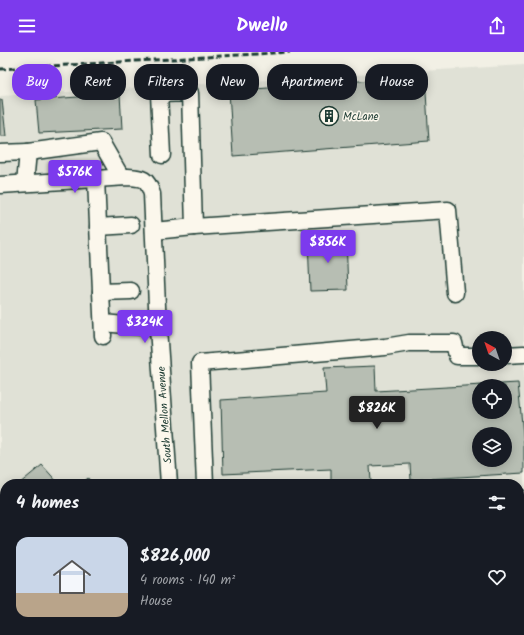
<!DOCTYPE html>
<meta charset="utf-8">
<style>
body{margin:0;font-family:Kalam,sans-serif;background:#20242c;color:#f1f3f6;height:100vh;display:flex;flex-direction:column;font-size:15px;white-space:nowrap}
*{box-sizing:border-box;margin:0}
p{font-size:13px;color:#9ea1a6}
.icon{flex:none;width:22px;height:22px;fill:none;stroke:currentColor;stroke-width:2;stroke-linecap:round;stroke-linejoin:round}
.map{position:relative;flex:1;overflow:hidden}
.drawer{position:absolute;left:0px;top:427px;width:524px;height:156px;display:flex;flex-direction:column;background:#171b24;border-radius:16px 16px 0 0;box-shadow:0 2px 10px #0003}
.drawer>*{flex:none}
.banner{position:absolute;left:12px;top:12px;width:500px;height:36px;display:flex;gap:8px}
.needle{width:26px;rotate:320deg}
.controls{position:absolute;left:472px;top:279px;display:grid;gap:8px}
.controls a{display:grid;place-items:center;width:40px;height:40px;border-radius:50%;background:#171b24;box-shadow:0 2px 10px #0003;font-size:20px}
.price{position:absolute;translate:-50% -34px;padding:0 9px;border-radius:4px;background:#7c3aed;color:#fff;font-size:13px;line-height:26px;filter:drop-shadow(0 1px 2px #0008)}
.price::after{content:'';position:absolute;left:50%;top:24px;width:12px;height:9px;margin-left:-6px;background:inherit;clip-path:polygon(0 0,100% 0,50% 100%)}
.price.on{background:#222;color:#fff}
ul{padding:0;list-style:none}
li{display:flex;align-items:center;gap:12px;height:100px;padding:0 16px}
li span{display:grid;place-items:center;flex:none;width:112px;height:80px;border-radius:12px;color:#555}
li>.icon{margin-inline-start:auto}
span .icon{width:48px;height:48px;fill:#fffc;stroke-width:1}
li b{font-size:17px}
h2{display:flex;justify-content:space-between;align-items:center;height:48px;padding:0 16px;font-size:17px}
.chip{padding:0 14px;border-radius:16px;background:#171b24;box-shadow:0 2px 10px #0003;font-size:14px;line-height:36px}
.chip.on{background:#7c3aed;color:#fff}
header{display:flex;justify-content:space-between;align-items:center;height:52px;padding:0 16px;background:#7c3aed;color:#fff;font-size:18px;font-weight:700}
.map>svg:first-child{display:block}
.built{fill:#e0e1d6;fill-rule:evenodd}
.building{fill:#b7beb3;stroke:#1f3d34;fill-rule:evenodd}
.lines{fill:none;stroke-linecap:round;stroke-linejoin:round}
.minor-casing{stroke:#1f3d34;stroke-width:19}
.minor{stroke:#fbf7ec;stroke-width:16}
.rail{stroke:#1f3d34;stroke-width:3;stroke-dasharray:6 3;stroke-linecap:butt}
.labels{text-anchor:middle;stroke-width:3;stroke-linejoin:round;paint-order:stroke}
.poi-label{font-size:11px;fill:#1f3d34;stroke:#fbf7ec;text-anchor:start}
.street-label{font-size:11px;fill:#1f3d34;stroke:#fbf7ec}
</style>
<header><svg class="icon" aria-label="menu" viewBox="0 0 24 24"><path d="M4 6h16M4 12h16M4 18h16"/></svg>Dwello<svg class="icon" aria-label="share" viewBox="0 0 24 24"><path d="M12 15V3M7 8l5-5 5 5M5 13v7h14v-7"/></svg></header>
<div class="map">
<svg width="524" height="583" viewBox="0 0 524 583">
<rect width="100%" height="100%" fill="#f2f0e5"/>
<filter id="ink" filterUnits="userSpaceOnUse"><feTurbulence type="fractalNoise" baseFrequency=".025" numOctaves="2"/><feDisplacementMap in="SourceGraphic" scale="8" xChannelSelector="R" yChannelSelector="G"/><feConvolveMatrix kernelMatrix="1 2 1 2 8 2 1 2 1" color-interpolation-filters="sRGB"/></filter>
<g filter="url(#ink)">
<path class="built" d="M524,13v570h-524v-539zM479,286h26v26h-26zM479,334h26v26h-26zM479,382h26v26h-26zM5,432h514v146h-514z"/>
<g class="building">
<path d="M425,24l4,65 -196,15 -4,-65z"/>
<path d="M120,42l2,35 -83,4 -3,-33z"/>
<path d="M0,48h2l4,36h-6z"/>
<path d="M346,185l2,53 -38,1 -2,-52z"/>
<path d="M375,314l1,25 142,-8 6,62v28l-113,7 -1,-16 -40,2 1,16 -24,2h-16v-15l-108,5 -2,-74 105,-7 -2,-25zM479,334h26v26h-26zM479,382h26v26h-26z"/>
<path d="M42,413l17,19h-40z"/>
<path d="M88,426l5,6h-12z"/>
<path d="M5,443v127l-5,4v-127z"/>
<path d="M519,490h5v93h-50l-1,-5h46z"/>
</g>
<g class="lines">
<defs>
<g id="minor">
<path d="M0,101l28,-1"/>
<path d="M96,127l7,157"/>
<path d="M25,131l3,-31 73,-10 20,35"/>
<path d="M0,133l127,-8c16,1 20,1 25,17l6,134 11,156"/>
<path d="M98,175l33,-2"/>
<path d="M194,175l254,-17 7,83"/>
<path d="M154,179l40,-4 -4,-134 -31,1 3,61"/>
<path d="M101,240l30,-1"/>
<path d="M103,271l55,5"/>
<path d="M505,303l19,-1"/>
<path d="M205,432l-5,-121 185,-16 24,-4h45l3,13h22"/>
<path d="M519,447h5"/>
<path d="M181,578l1,5"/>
<path d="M218,578l1,5"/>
<path d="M435,578v5"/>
<path d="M55,583l6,-5"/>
<path d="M297,583l20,-5"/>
</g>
</defs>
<use href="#minor" class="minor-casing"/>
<use href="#minor" class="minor"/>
<path class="rail" d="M0,17l290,-17"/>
</g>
</g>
<defs>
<symbol id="building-ring" viewBox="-11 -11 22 22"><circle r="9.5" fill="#fbf7ec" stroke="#1f3d34" stroke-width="1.5"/><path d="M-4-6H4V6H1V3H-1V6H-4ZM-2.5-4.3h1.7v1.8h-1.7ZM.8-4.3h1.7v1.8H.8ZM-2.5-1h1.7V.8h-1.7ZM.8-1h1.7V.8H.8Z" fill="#1f3d34"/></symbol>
</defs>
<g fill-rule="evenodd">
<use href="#building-ring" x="318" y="53" width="22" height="22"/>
</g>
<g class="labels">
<g class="poi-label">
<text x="343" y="68">McLane</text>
</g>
<g class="street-label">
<text transform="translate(164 363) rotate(-94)" y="4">South Mellon Avenue</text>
</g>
</g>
</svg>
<div class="controls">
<a><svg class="needle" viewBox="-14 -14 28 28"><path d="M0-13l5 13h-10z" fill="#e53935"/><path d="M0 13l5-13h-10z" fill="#9ea1a6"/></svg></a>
<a><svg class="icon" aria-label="locate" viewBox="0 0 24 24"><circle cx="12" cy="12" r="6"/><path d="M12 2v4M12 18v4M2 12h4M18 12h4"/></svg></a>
<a><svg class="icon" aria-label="layers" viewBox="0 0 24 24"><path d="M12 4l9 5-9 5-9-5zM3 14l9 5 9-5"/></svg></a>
</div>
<b class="price" style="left:75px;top:142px">$576K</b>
<b class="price" style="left:328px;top:212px">$856K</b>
<b class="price" style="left:145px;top:292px">$324K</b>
<b class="price on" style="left:377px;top:378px">$826K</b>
<div class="banner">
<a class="chip on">Buy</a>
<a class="chip">Rent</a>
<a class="chip">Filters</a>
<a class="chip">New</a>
<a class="chip">Apartment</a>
<a class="chip">House</a>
</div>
<section class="drawer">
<h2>4 homes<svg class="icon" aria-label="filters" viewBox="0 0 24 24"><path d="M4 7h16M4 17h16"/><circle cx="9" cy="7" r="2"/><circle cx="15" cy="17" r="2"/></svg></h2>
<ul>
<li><span style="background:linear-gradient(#c9d6e8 70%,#b9a48a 0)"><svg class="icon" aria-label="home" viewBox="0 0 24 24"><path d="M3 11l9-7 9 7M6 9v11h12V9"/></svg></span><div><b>$826,000</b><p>4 rooms · 140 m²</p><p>House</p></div><svg class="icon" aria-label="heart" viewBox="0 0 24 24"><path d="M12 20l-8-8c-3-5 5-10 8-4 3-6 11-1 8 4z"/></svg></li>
</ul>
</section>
</div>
